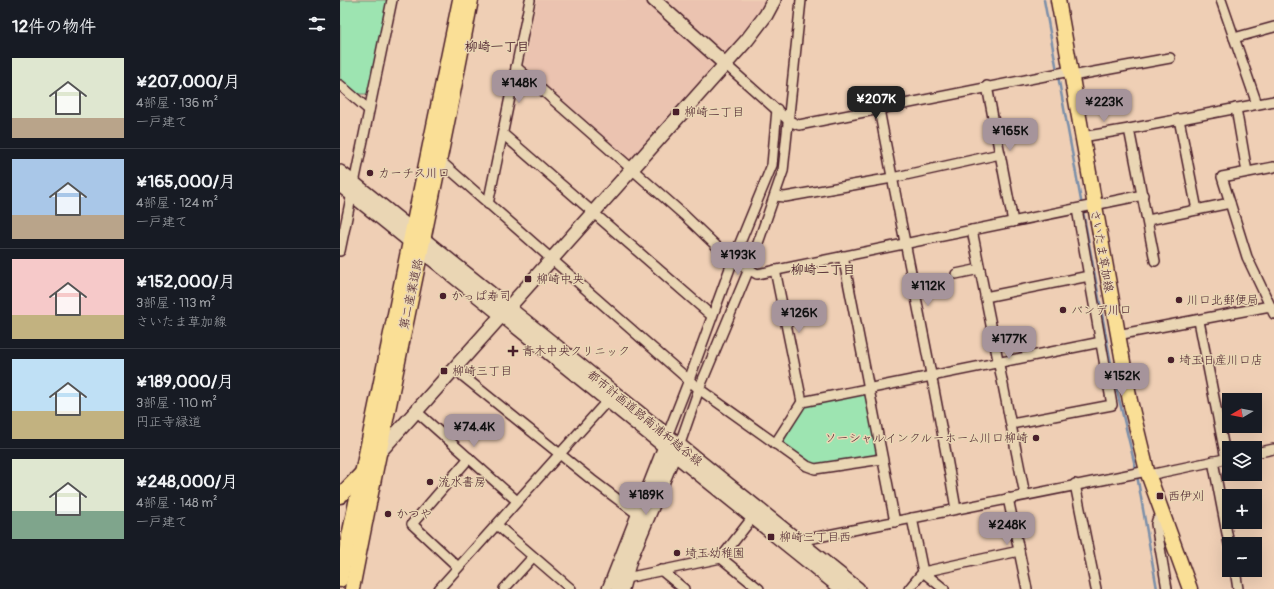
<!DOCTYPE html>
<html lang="ja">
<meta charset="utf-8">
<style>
body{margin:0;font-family:Pangolin,"Klee One",sans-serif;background:#20242c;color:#f1f3f6;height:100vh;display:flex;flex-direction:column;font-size:15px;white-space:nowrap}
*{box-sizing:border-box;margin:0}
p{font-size:13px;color:#9ea1a6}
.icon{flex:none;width:22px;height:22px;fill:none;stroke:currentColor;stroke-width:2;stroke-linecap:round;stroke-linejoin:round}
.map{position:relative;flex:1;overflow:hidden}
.details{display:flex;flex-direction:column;background:#171b24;width:340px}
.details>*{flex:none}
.needle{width:26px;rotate:260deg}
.tools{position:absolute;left:882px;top:393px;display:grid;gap:8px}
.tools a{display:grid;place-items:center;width:40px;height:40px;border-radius:0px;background:#171b24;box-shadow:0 4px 16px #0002;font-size:20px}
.price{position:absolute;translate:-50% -34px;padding:0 9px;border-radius:8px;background:#a6949b;color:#111;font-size:13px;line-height:26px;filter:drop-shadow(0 1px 2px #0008)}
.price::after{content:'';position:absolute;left:50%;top:24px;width:12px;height:9px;margin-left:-6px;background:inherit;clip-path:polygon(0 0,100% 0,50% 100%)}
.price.on{background:#222;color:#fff}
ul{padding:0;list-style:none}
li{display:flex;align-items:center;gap:12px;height:100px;padding:0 12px}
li+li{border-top:1px solid #363941}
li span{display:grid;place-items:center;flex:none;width:112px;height:80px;border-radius:0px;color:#555}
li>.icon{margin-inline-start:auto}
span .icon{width:48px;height:48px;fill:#fffc;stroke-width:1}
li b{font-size:17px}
h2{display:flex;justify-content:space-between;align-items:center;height:48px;padding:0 12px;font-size:17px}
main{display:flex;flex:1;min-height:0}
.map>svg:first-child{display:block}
.built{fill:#ebc3b0}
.green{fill:#9de4b1;stroke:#74826e}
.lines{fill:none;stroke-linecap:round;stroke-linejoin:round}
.stream{stroke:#7b8fa9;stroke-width:2.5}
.street-casing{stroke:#4a1f2b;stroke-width:12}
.secondary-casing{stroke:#4a1f2b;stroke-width:16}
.primary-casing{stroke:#4a1f2b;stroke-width:17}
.street{stroke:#ead6b4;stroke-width:9}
.secondary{stroke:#ead6b4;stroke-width:13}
.primary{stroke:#fadf96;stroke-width:14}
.poi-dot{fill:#4a1f2b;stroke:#ead6b4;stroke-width:1.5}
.labels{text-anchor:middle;stroke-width:3;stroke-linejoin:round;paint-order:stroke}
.poi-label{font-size:12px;fill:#4a1f2b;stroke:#ead6b4;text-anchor:start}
.street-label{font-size:12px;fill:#4a1f2b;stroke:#ead6b4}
.neighbourhood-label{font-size:13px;font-weight:bold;fill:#4a1f2b;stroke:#ead6b4}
</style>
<main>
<section class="details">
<h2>12件の物件<svg class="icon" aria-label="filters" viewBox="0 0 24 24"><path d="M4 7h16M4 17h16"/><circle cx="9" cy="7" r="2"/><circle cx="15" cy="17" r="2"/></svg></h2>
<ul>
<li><span style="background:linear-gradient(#dfe7d0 75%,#b9a48a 0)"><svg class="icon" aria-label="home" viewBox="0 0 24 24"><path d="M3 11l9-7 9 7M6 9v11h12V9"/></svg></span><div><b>¥207,000/月</b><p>4部屋 · 136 m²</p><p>一戸建て</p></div></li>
<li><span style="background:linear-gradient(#a9c7e8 70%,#b9a48a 0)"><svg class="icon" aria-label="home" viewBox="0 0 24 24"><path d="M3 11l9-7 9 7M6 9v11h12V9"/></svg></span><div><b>¥165,000/月</b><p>4部屋 · 124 m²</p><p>一戸建て</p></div></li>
<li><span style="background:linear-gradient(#f6c9c9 70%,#c2b280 0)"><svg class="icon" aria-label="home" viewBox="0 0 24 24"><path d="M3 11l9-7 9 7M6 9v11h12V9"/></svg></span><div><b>¥152,000/月</b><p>3部屋 · 113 m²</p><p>さいたま草加線</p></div></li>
<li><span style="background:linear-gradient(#bfe0f5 65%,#c2b280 0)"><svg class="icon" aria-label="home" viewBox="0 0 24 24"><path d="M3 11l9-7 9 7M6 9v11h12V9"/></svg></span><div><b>¥189,000/月</b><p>3部屋 · 110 m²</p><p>円正寺緑道</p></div></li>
<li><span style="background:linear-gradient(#dfe7d0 65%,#7fa58c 0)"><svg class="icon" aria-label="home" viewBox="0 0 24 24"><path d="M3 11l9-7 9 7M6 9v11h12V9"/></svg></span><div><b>¥248,000/月</b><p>4部屋 · 148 m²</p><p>一戸建て</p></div></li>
</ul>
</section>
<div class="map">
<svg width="934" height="589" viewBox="0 0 934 589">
<rect width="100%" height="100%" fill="#efcfb5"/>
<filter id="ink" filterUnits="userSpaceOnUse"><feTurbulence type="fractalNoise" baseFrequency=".025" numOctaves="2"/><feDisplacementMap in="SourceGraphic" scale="8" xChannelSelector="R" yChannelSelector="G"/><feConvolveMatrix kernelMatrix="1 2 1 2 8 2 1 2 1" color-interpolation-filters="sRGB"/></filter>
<g filter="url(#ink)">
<g class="built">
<path d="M197,0h110l68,60 -1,7 -81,93h-7l-101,-92 -1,-5z"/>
<path d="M322,0h105l-18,28 -21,25h-6z"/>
</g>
<g class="green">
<path d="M0,0h48l-20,94h-11l-17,-14z"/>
<path d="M524,394l3,2 10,55 -3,4 -60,11 -30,-22v-3l20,-35z"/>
</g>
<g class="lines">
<g class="stream">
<path d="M704,0l69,374 23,96"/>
<path d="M797,475l20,114"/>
</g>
<defs>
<g id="street">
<path d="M881,0l36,104"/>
<path d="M894,38l40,-11"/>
<path d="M385,64l64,57 10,4 271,-54"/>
<path d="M176,67l168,148 44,42 29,17 386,-79"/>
<path d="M732,76l98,-18"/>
<path d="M0,85l29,25"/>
<path d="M647,86l26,136"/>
<path d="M896,108l11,64"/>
<path d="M539,109c25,133 54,266 77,400"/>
<path d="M839,119l18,91"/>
<path d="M163,134l209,182"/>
<path d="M742,137l47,-8"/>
<path d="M98,159l261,230 108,77 8,3 67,-10"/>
<path d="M934,167l-52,10 25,80 27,57"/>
<path d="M435,196l10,1 107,-19 108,-24"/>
<path d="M148,204l42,-204"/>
<path d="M808,220l82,-17"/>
<path d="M632,230l53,265"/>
<path d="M0,251l52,-251"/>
<path d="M503,256l52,266"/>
<path d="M815,261l-26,-132 145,-28"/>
<path d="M435,270l27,132"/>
<path d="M616,274l24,-5"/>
<path d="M645,297l104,-21"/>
<path d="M859,321l27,138"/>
<path d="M777,335l153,-29"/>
<path d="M113,368l139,112 44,33"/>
<path d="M76,411l101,90"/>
<path d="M671,424l101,-19 -35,-196"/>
<path d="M435,444l27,-42 299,-60"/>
<path d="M915,453l19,-4"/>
<path d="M873,461l16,83"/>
<path d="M809,475l80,-17"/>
<path d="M735,484l21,105"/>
<path d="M668,498l19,91"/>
<path d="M822,516l-5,4 -1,4 11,65"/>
<path d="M157,525l74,64"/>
<path d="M458,541l349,-70"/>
<path d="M381,558l38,31"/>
<path d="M118,567l-46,-43 57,-66"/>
<path d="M321,570l23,19"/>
<path d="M895,570l3,19"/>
<path d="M583,572l96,-21"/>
<path d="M583,572l21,17"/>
<path d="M286,578l95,-20 32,-41"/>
<path d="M99,589l169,-189"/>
<path d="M164,589l29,-32"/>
<path d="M267,589l82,-209 44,-120 39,-95 5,-56"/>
<path d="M276,589l13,-40 40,-99"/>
<path d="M284,589l8,-29 44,-105 23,-66 50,-120 34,-98 18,-171"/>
<path d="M569,589l14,-17 -11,-54"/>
</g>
<g id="secondary">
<path d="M314,0l71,64"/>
<path d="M0,172l518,417"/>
<path d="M0,185l502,404"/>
<path d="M38,454l369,-414 19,-25 8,-15"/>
</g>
<g id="primary">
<path d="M718,0l72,401 17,70 43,118"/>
<path d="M0,496l22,-23"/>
<path d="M0,580l120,-580"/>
<path d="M12,589c38,-197 82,-392 119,-589"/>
</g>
</defs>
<use href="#street" class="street-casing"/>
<use href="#secondary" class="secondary-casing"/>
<use href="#primary" class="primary-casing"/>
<use href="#street" class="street"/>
<use href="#secondary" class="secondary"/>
<use href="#primary" class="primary"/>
</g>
</g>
<g class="poi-dot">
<rect x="332" y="108" width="8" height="8" rx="2"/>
<circle cx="30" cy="173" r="4"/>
<rect x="184" y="275" width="8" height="8" rx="2"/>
<circle cx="103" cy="296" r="4"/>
<circle cx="839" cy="300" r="4"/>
<circle cx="723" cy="310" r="4"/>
<path d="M171 345h4v4h4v4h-4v4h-4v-4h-4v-4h4z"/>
<circle cx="831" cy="360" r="4"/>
<rect x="100" y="367" width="8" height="8" rx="2"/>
<circle cx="696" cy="438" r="4"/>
<circle cx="90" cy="482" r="4"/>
<rect x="816" y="492" width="8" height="8" rx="2"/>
<circle cx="48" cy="514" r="4"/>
<rect x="427" y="533" width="8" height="8" rx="2"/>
<circle cx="337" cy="553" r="4"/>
</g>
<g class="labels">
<g class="poi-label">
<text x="344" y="116">柳崎二丁目</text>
<text x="38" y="177">カーチス川口</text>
<text x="196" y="283">柳崎中央</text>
<text x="111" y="300">かっぱ寿司</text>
<text x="847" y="304">川口北郵便局</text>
<text x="731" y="314">バンデ川口</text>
<text x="182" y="355">青木中央クリニック</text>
<text x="839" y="364">埼玉日産川口店</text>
<text x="112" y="375">柳崎三丁目</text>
<text x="688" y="442" text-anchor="end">ソーシャルインクルーホーム川口柳崎</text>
<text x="98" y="486">流水書房</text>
<text x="828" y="500">西伊刈</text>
<text x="56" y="518">かつや</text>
<text x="439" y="541">柳崎三丁目西</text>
<text x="345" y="557">埼玉幼稚園</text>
</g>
<g class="street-label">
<text transform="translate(762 251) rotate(80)" y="4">さいたま草加線</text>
<text transform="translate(71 294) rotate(-78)" y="4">第二産業道路</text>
<text transform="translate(305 418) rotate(39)" y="4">都市計画道路南浦和越谷線</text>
</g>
<g class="neighbourhood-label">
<text x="157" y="51">柳崎一丁目</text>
<text x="483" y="274">柳崎二丁目</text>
</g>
</g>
</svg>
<div class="tools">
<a><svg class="needle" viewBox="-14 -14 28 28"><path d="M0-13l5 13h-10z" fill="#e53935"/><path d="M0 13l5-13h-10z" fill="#9ea1a6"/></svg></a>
<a><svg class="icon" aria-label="layers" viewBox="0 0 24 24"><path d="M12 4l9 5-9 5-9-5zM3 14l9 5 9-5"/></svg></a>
<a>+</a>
<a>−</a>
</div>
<b class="price" style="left:179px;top:104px">¥148K</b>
<b class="price on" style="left:536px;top:120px">¥207K</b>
<b class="price" style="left:764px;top:123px">¥223K</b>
<b class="price" style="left:670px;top:152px">¥165K</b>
<b class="price" style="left:398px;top:276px">¥193K</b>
<b class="price" style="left:588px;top:307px">¥112K</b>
<b class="price" style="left:459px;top:334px">¥126K</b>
<b class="price" style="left:669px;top:360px">¥177K</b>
<b class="price" style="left:782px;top:397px">¥152K</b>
<b class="price" style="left:134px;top:448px">¥74.4K</b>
<b class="price" style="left:306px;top:516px">¥189K</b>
<b class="price" style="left:667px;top:546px">¥248K</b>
</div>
</main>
